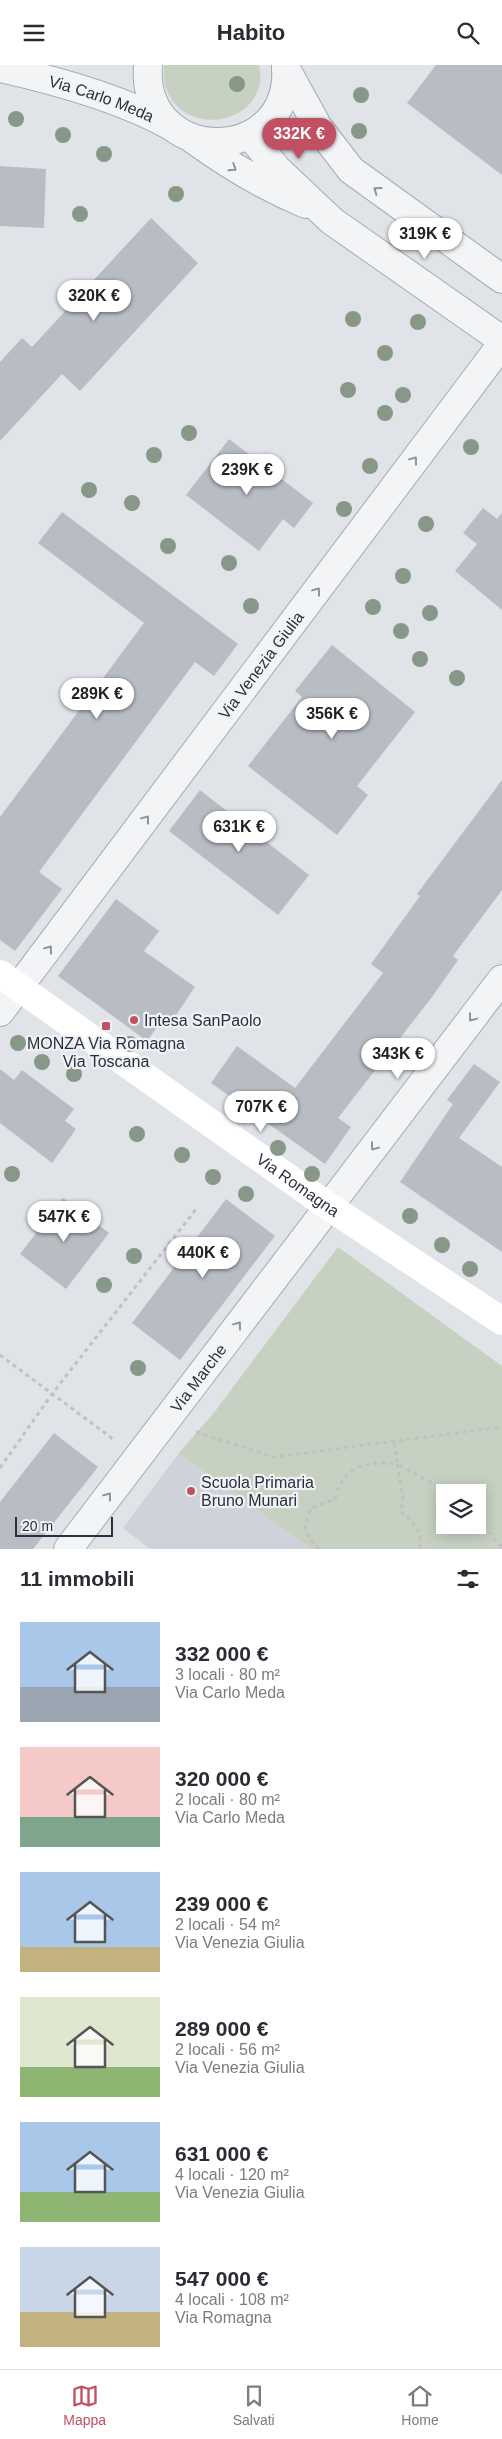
<!DOCTYPE html>
<html lang="it">
<meta charset="utf-8">
<style>
body{margin:0;font-family:Helvetica,sans-serif;background:#f7f7f7;color:#2b2b33;height:100vh;display:flex;flex-direction:column;font-size:19px;white-space:nowrap}
*{box-sizing:border-box;margin:0}
p{font-size:16px;color:#7c7c81}
.icon{flex:none;width:28px;height:28px;fill:none;stroke:currentColor;stroke-width:2;stroke-linecap:round;stroke-linejoin:round}
.map{position:relative;height:1484px;overflow:hidden}
.drawer{display:flex;flex-direction:column;background:#fff;flex:1}
.drawer>*{flex:none}
.controls{position:absolute;left:436px;top:1419px;display:grid;gap:10px}
.controls a{display:grid;place-items:center;width:50px;height:50px;border-radius:0px;background:#fff;box-shadow:0 2px 12px #0003;font-size:25px}
.scale{position:absolute;left:15px;bottom:12px;width:98px;box-sizing:border-box;padding-left:5px;border:2px solid #2a313e;border-top:0;font-size:14px;line-height:18px;white-space:nowrap;color:#2a313e;-webkit-text-stroke:4px #f0f2f5;paint-order:stroke}
.price{position:absolute;translate:-50% -42px;padding:0 11px;border-radius:18px;background:#fff;color:#222;font-size:16px;line-height:32px;filter:drop-shadow(0 1px 2px #0008)}
.price::after{content:'';position:absolute;left:50%;top:30px;width:15px;height:11px;margin-left:-8px;background:inherit;clip-path:polygon(0 0,100% 0,50% 100%)}
.price.current{background:#c15162;color:#fff}
ul{padding:0;list-style:none}
li{display:flex;align-items:center;gap:15px;height:125px;padding:0 20px}
li span{display:grid;place-items:center;flex:none;width:140px;height:100px;border-radius:0px;color:#555}
li>.icon{margin-inline-start:auto}
span .icon{width:60px;height:60px;fill:#fffc;stroke-width:1}
li b{font-size:21px}
h2{display:flex;justify-content:space-between;align-items:center;height:60px;padding:0 20px;font-size:21px}
header{display:flex;justify-content:space-between;align-items:center;height:65px;padding:0 20px;background:#fff;font-size:22px;font-weight:800}
.menu{display:flex;justify-content:space-around;align-items:center;height:70px;border-top:1px solid #e1e1e2;background:#fff;font-size:14px;color:#7c7c81}
.menu a{display:grid;justify-items:center;gap:2px}
.menu .current{color:#c15162}
.map>svg:first-child{display:block}
.built{fill:#cfd2d9}
.green{fill:#c6d1c2;fill-rule:evenodd}
.building{fill:#b8bdc4}
.lines{fill:none;stroke-linecap:round;stroke-linejoin:round}
.street-casing{stroke:#a6aab2;stroke-width:30}
.path{stroke:#bfc1c6;stroke-width:3;stroke-dasharray:4 4;stroke-linecap:butt}
.street{stroke:#f3f4f6;stroke-width:28}
.secondary{stroke:#fff;stroke-width:28}
.tree{fill:#879788}
.oneway{stroke:#8e929a}
.poi-dot{fill:#c15162;stroke:#f0f2f5;stroke-width:2}
.labels{text-anchor:middle;stroke-width:4.5;stroke-linejoin:round;paint-order:stroke}
.street-label{font-size:16px;fill:#2a313e;stroke:#f0f2f5}
.poi-label{font-size:16px;fill:#2a313e;stroke:#f0f2f5;text-anchor:start}
</style>
<header><svg class="icon" aria-label="menu" viewBox="0 0 24 24"><path d="M4 6h16M4 12h16M4 18h16"/></svg>Habito<svg class="icon" aria-label="search" viewBox="0 0 24 24"><circle cx="10" cy="10" r="6"/><path d="M15 15l6 6"/></svg></header>
<div class="map">
<svg width="502" height="1484" viewBox="0 0 502 1484">
<rect width="100%" height="100%" fill="#e0e3e8"/>
<path class="built" d="M179,1388l132,96h-161l-27,-21z"/>
<g class="green">
<path d="M164,0h95c13,56 -73,78 -93,23 -3,-6 -2,-16 -2,-23z"/>
<path d="M338,1182l164,119v183h-191l-132,-96 37,-43zM445,1428h33v32h-33z"/>
</g>
<g class="building">
<path d="M436,0h66v110l-95,-72z"/>
<path d="M0,101l46,3 -2,59 -44,-2z"/>
<path d="M151,153l47,45 -118,128 -18,-17 -62,67v-79l22,-24 10,9z"/>
<path d="M229,374l84,64 -19,25 -11,-9 -24,32 -73,-56z"/>
<path d="M483,443l14,11 5,-6v97l-47,-39 22,-27 -14,-11z"/>
<path d="M62,447l176,132 -24,32 -19,-14 -156,210 23,17 -47,62 -15,-11v-123l144,-194 -106,-80z"/>
<path d="M332,580l83,67 -58,74 11,9 -31,40 -89,-69 54,-69 -7,-6z"/>
<path d="M502,715v110l-49,66 5,4 -26,37 -94,121 13,9 -26,37 -114,-81 26,-37 58,42 88,-115 -12,-9 49,-68 -3,-2z"/>
<path d="M200,725l109,85 -31,40 -109,-84z"/>
<path d="M116,834l43,32 -15,20 51,36 -23,34 -7,-5 -18,25 -89,-65z"/>
<path d="M474,999l26,18 -41,56 43,29v85l-102,-70 53,-78 -6,-4z"/>
<path d="M0,1004l14,11 8,-10 52,39 -9,12 11,8 -24,34 -52,-40z"/>
<path d="M63,1133l46,35 -43,56 -46,-35z"/>
<path d="M226,1134l49,37 -95,124 -48,-37z"/>
<path d="M54,1368l44,34 -65,82h-33v-47z"/>
</g>
<g class="lines">
<defs>
<g id="street">
<path d="M148,0c-8,102 146,103 138,0"/>
<path id="s1" d="M0,3c54,12 121,31 169,57"/>
<path d="M286,4l32,58 33,43 151,109"/>
<path d="M250,70l27,34 55,52 170,119"/>
<path d="M194,75c36,26 71,47 112,64"/>
<path id="s2" d="M0,947l502,-668"/>
<path id="s3" d="M68,1484l434,-570"/>
</g>
</defs>
<use href="#street" class="street-casing"/>
<g class="path">
<path d="M0,1290l113,84"/>
<path d="M196,1367l78,25 228,-30"/>
<path d="M394,1378l3,21 54,29"/>
<path d="M0,1403l52,-74 145,-186"/>
<path d="M478,1455l24,27"/>
<path d="M319,1484c-15,-16 -17,-21 -8,-41l24,-9c8,-34 32,-38 62,-35l6,34 -2,14 9,7 11,16 -2,14"/>
</g>
<use href="#street" class="street"/>
<path class="secondary" id="s4" d="M0,909l328,232 174,115"/>
</g>
<g class="tree">
<circle cx="237" cy="19" r="8"/>
<circle cx="361" cy="30" r="8"/>
<circle cx="16" cy="54" r="8"/>
<circle cx="359" cy="66" r="8"/>
<circle cx="63" cy="70" r="8"/>
<circle cx="104" cy="89" r="8"/>
<circle cx="176" cy="129" r="8"/>
<circle cx="80" cy="149" r="8"/>
<circle cx="353" cy="254" r="8"/>
<circle cx="418" cy="257" r="8"/>
<circle cx="385" cy="288" r="8"/>
<circle cx="348" cy="325" r="8"/>
<circle cx="403" cy="330" r="8"/>
<circle cx="385" cy="348" r="8"/>
<circle cx="189" cy="368" r="8"/>
<circle cx="471" cy="382" r="8"/>
<circle cx="154" cy="390" r="8"/>
<circle cx="370" cy="401" r="8"/>
<circle cx="89" cy="425" r="8"/>
<circle cx="132" cy="438" r="8"/>
<circle cx="344" cy="444" r="8"/>
<circle cx="426" cy="459" r="8"/>
<circle cx="168" cy="481" r="8"/>
<circle cx="229" cy="498" r="8"/>
<circle cx="403" cy="511" r="8"/>
<circle cx="251" cy="541" r="8"/>
<circle cx="373" cy="542" r="8"/>
<circle cx="430" cy="548" r="8"/>
<circle cx="401" cy="566" r="8"/>
<circle cx="420" cy="594" r="8"/>
<circle cx="457" cy="613" r="8"/>
<circle cx="18" cy="978" r="8"/>
<circle cx="130" cy="979" r="8"/>
<circle cx="42" cy="997" r="8"/>
<circle cx="74" cy="1009" r="8"/>
<circle cx="137" cy="1069" r="8"/>
<circle cx="278" cy="1083" r="8"/>
<circle cx="182" cy="1090" r="8"/>
<circle cx="12" cy="1109" r="8"/>
<circle cx="312" cy="1109" r="8"/>
<circle cx="213" cy="1112" r="8"/>
<circle cx="246" cy="1129" r="8"/>
<circle cx="410" cy="1151" r="8"/>
<circle cx="442" cy="1180" r="8"/>
<circle cx="134" cy="1191" r="8"/>
<circle cx="470" cy="1204" r="8"/>
<circle cx="104" cy="1220" r="8"/>
<circle cx="138" cy="1303" r="8"/>
</g>
<defs><path id="oneway-chevron" d="M-2-3.5L2.5 0L-2 3.5" fill="none" stroke-width="1.6" stroke-linecap="round" stroke-linejoin="round" transform="scale(1.25)"/></defs>
<g class="oneway">
<use href="#oneway-chevron" transform="translate(233 103) rotate(33)"/>
<use href="#oneway-chevron" transform="translate(377 125) rotate(-144)"/>
<use href="#oneway-chevron" transform="translate(414 395) rotate(-53)"/>
<use href="#oneway-chevron" transform="translate(317 526) rotate(-53)"/>
<use href="#oneway-chevron" transform="translate(146 754) rotate(-53)"/>
<use href="#oneway-chevron" transform="translate(49 884) rotate(-53)"/>
<use href="#oneway-chevron" transform="translate(472 953) rotate(127)"/>
<use href="#oneway-chevron" transform="translate(374 1082) rotate(127)"/>
<use href="#oneway-chevron" transform="translate(238 1260) rotate(-53)"/>
<use href="#oneway-chevron" transform="translate(108 1431) rotate(-53)"/>
</g>
<g class="poi-dot">
<circle cx="134" cy="955" r="5"/>
<rect x="101" y="956" width="10" height="10" rx="2.5"/>
<circle cx="191" cy="1426" r="5"/>
</g>
<g class="labels">
<g class="street-label">
<text dy="6" stroke="none"><textPath href="#s1" startOffset="106">Via Carlo Meda</textPath></text>
<text dy="6" stroke="none"><textPath href="#s2" startOffset="434">Via Venezia Giulia</textPath></text>
<text dy="6" stroke="none"><textPath href="#s4" startOffset="365">Via Romagna</textPath></text>
<text dy="6" stroke="none"><textPath href="#s3" startOffset="215">Via Marche</textPath></text>
</g>
<g class="poi-label">
<text x="144" y="961">Intesa SanPaolo</text>
<text x="106" y="984" text-anchor="middle">MONZA Via Romagna<tspan x="106" dy="18">Via Toscana</tspan></text>
<text x="201" y="1423">Scuola Primaria<tspan x="201" dy="18">Bruno Munari</tspan></text>
</g>
</g>
</svg>
<div class="controls">
<a><svg class="icon" aria-label="layers" viewBox="0 0 24 24"><path d="M12 4l9 5-9 5-9-5zM3 14l9 5 9-5"/></svg></a>
</div>
<div class="scale">20 m</div>
<b class="price current" style="left:299px;top:95px">332K €</b>
<b class="price" style="left:425px;top:195px">319K €</b>
<b class="price" style="left:94px;top:257px">320K €</b>
<b class="price" style="left:247px;top:431px">239K €</b>
<b class="price" style="left:97px;top:655px">289K €</b>
<b class="price" style="left:332px;top:675px">356K €</b>
<b class="price" style="left:239px;top:788px">631K €</b>
<b class="price" style="left:398px;top:1015px">343K €</b>
<b class="price" style="left:261px;top:1068px">707K €</b>
<b class="price" style="left:64px;top:1178px">547K €</b>
<b class="price" style="left:203px;top:1214px">440K €</b>
</div>
<section class="drawer">
<h2>11 immobili<svg class="icon" aria-label="filters" viewBox="0 0 24 24"><path d="M4 7h16M4 17h16"/><circle cx="9" cy="7" r="2"/><circle cx="15" cy="17" r="2"/></svg></h2>
<ul>
<li><span style="background:linear-gradient(#a9c7e8 65%,#9aa5b1 0)"><svg class="icon" aria-label="home" viewBox="0 0 24 24"><path d="M3 11l9-7 9 7M6 9v11h12V9"/></svg></span><div><b>332 000 €</b><p>3 locali · 80 m²</p><p>Via Carlo Meda</p></div></li>
<li><span style="background:linear-gradient(#f6c9c9 70%,#7fa58c 0)"><svg class="icon" aria-label="home" viewBox="0 0 24 24"><path d="M3 11l9-7 9 7M6 9v11h12V9"/></svg></span><div><b>320 000 €</b><p>2 locali · 80 m²</p><p>Via Carlo Meda</p></div></li>
<li><span style="background:linear-gradient(#a9c7e8 75%,#c2b280 0)"><svg class="icon" aria-label="home" viewBox="0 0 24 24"><path d="M3 11l9-7 9 7M6 9v11h12V9"/></svg></span><div><b>239 000 €</b><p>2 locali · 54 m²</p><p>Via Venezia Giulia</p></div></li>
<li><span style="background:linear-gradient(#dfe7d0 70%,#8fb573 0)"><svg class="icon" aria-label="home" viewBox="0 0 24 24"><path d="M3 11l9-7 9 7M6 9v11h12V9"/></svg></span><div><b>289 000 €</b><p>2 locali · 56 m²</p><p>Via Venezia Giulia</p></div></li>
<li><span style="background:linear-gradient(#a9c7e8 70%,#8fb573 0)"><svg class="icon" aria-label="home" viewBox="0 0 24 24"><path d="M3 11l9-7 9 7M6 9v11h12V9"/></svg></span><div><b>631 000 €</b><p>4 locali · 120 m²</p><p>Via Venezia Giulia</p></div></li>
<li><span style="background:linear-gradient(#c9d6e8 65%,#c2b280 0)"><svg class="icon" aria-label="home" viewBox="0 0 24 24"><path d="M3 11l9-7 9 7M6 9v11h12V9"/></svg></span><div><b>547 000 €</b><p>4 locali · 108 m²</p><p>Via Romagna</p></div></li>
</ul>
</section>
<nav class="menu">
<a class="current"><svg class="icon" aria-label="map" viewBox="0 0 24 24"><path d="M3 6l6-2 6 2 6-2v14l-6 2-6-2-6 2zM9 4v14M15 6v14"/></svg>Mappa</a>
<a><svg class="icon" aria-label="saved" viewBox="0 0 24 24"><path d="M7 4h10v16l-5-4-5 4z"/></svg>Salvati</a>
<a><svg class="icon" aria-label="home" viewBox="0 0 24 24"><path d="M3 11l9-7 9 7M6 9v11h12V9"/></svg>Home</a>
</nav>
